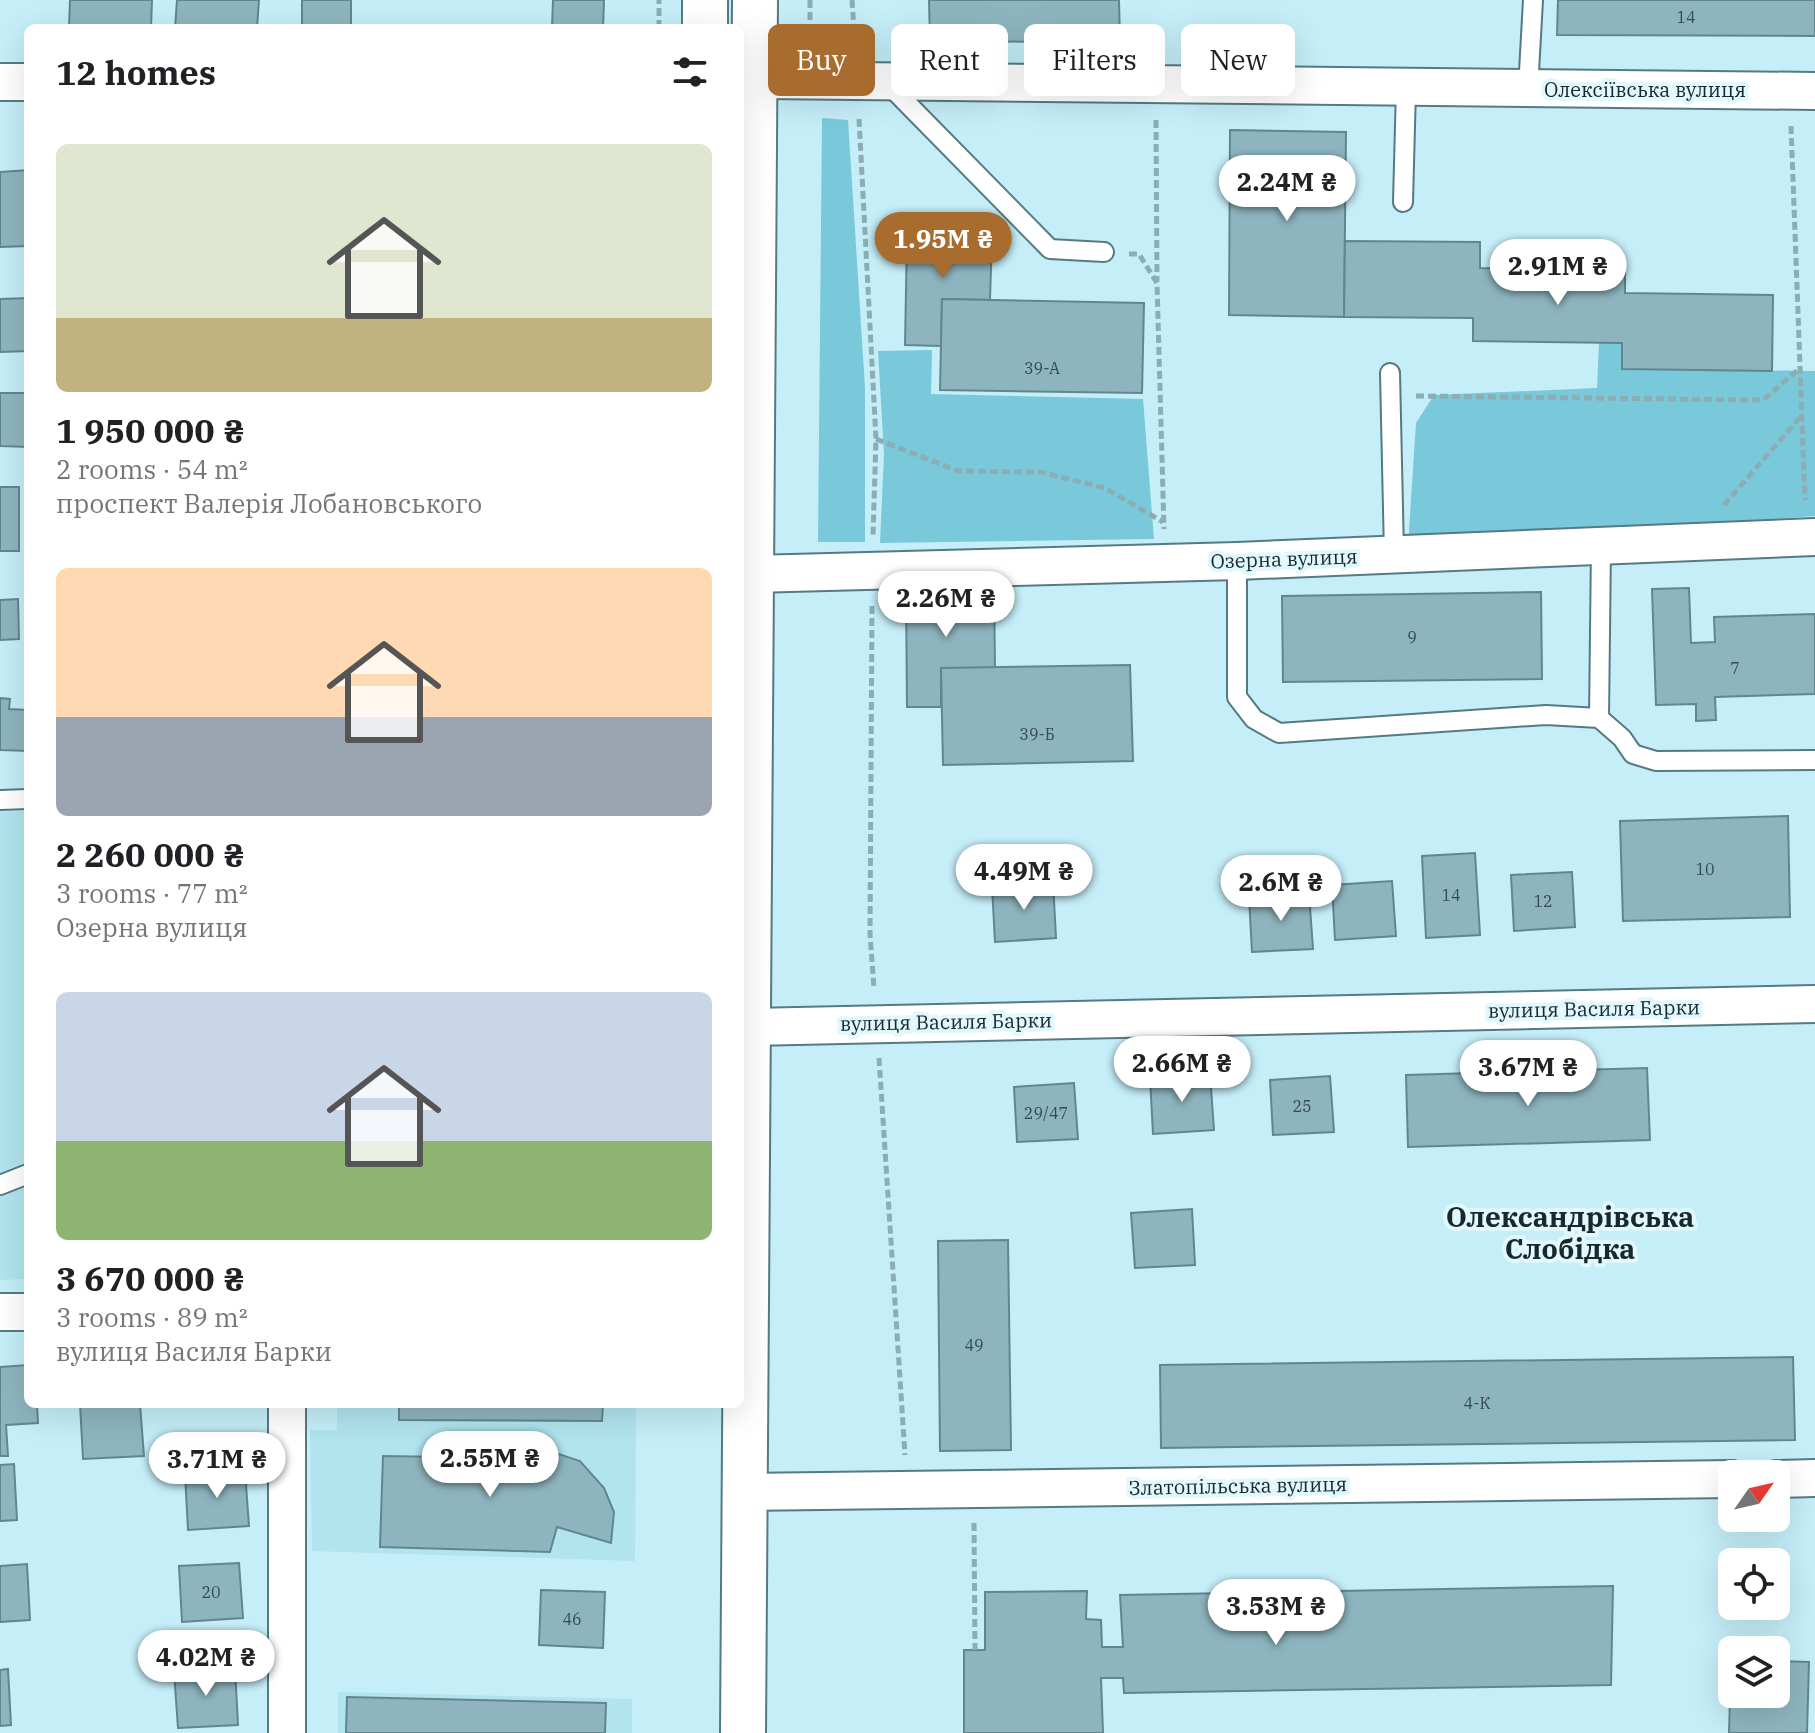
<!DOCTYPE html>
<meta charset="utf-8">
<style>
body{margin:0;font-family:"IBM Plex Serif",serif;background:#f2f2f2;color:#202124;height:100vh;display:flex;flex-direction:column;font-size:30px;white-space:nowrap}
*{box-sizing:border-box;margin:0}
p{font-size:26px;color:#757577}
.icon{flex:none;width:44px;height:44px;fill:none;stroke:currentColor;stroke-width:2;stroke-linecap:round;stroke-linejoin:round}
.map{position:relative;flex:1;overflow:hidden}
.drawer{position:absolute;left:24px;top:24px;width:720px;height:1384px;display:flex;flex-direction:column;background:#fff;border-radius:12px;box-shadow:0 8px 32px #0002}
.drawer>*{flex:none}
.guide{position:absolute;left:768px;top:24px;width:760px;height:72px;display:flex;gap:16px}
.needle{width:52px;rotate:56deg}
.buttons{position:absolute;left:1718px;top:1460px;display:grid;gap:16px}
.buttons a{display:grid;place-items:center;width:72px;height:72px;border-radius:12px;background:#fff;box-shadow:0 8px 32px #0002;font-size:40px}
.price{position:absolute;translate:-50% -68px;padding:0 18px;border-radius:28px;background:#fff;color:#222;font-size:26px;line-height:52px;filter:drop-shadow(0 2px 4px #0008)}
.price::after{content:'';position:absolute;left:50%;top:48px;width:24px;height:18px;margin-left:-12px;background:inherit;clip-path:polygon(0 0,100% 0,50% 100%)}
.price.current{background:#a86c2e;color:#fff}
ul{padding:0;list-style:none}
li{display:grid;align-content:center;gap:16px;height:424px;padding:0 32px}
li span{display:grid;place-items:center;height:248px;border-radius:12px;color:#555}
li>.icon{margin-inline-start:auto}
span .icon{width:144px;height:144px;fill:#fffc;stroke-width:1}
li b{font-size:34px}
h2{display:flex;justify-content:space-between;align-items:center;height:96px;padding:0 32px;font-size:34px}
.pill{padding:0 28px;border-radius:12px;background:#fff;box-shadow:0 8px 32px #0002;font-size:28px;line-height:72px}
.pill.current{background:#a86c2e;color:#fff}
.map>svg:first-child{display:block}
.built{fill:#b1e4ef}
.green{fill:#79c9db}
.building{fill:#8eb5bf;stroke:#61868f;stroke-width:2}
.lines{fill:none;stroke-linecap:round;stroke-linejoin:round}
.lane-casing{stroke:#557a83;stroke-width:22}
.street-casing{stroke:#557a83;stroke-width:40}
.primary-casing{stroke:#557a83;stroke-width:48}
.path{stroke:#8cadb4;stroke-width:5;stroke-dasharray:8 4;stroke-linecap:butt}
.lane{stroke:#fff;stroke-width:18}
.street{stroke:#fff;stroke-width:36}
.primary{stroke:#fff;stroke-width:44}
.labels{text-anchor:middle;stroke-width:8;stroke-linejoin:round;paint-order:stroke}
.number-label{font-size:16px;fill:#364b50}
.street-label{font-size:20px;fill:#18282b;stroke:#e0f8fe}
.district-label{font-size:28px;font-weight:bold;fill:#18282b;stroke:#e0f8fe}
</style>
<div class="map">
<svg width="1815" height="1733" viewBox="0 0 1815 1733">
<rect width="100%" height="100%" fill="#c5eef8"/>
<g class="built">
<path d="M28,811v468l-28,1v-468z"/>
<path d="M337,1404h299l-1,157 -323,-10 -2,-121h27z"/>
<path d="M338,1692l294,7v34h-294z"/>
</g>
<g class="green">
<path d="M822,118l26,2 17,268v154h-47z"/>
<path d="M1599,343h23l1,26 192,2v145l-407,30 8,-123 18,-28 163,-7z"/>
<path d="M932,350l-1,44 212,5 11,140 -274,4 4,-89 -6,-103z"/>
</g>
<g class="building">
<path d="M70,0h82l-1,28h-82z"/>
<path d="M177,0h82l-2,28h-82z"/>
<rect x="302" y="0" width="49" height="28"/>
<path d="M553,0h51l-1,28h-51z"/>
<path d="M1119,0l1,40 -190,3 -1,-43z"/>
<path d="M1558,0h257v36l-258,-1z"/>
<path d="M1230,130l116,2 -2,185 -115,-2z"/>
<path d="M28,170v76l-28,1v-75z"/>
<path d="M907,235l85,1 -2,64 -48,-1 -1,47 -36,-1z"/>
<path d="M1345,241l135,1v26l145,2v23l148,2 -1,76 -150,-2v-26l-149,-2v-23l-129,-1z"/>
<path d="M28,298v53l-28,1v-53z"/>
<path d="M942,299l202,4 -2,90 -202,-3z"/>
<path d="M0,393h28v54l-28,-1z"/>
<rect x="0" y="487" width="19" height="64"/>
<path d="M1689,588l2,55 24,-1 -1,-25 101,-3v80l-100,3 1,23 -20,1v-17l-40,1 -4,-116z"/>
<path d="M906,590h88l1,78h-54v39h-34z"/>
<path d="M1541,592l1,87 -259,3 -1,-86z"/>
<path d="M18,599l1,40 -19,1v-40z"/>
<path d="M1130,665l3,96 -190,4 -2,-97z"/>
<path d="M0,698l10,1 -1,10 19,1v41l-28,-1z"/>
<path d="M1788,816l2,101 -167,4 -3,-100z"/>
<path d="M1475,853l5,82 -54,3 -4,-82z"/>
<path d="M1572,872l3,55 -61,4 -3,-56z"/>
<path d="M1392,881l4,55 -61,4 -3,-55z"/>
<path d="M1053,882l3,56 -61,4 -3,-56z"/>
<path d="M1309,893l4,56 -61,3 -3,-55z"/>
<path d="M1647,1068l3,72 -242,7 -2,-72z"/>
<path d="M1210,1074l4,56 -61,4 -3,-56z"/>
<path d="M1330,1076l4,56 -61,3 -3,-55z"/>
<path d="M1074,1083l4,56 -61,3 -3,-55z"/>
<path d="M1192,1209l3,56 -60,3 -4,-55z"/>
<path d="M1008,1240l3,210 -71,1 -2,-210z"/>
<path d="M1793,1357l2,83 -634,8 -1,-83z"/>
<path d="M28,1365v39h9l1,19 -32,2 2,31h-8v-89z"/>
<path d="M80,1404h60l4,52 -61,3z"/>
<path d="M399,1404h204l-1,17 -203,-1z"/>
<path d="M452,1440l70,2 58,19 24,27 10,24 -3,31 -54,-16 -7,25 -170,-5 3,-91 65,1z"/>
<path d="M14,1464l3,56 -17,1v-56z"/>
<path d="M245,1471l4,55 -61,4 -3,-56z"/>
<path d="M239,1563l4,55 -61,4 -3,-56z"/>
<path d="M27,1564l3,56 -30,2v-56z"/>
<path d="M1613,1586l-2,99 -487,8 -1,-15h-22l2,55h-139v-83h21v-58l102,-1 -1,28 15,1 1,27h21l-3,-52z"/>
<path d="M541,1590l64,2 -2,56 -64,-3z"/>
<path d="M1731,1660l1,34h44v-33l33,1 -2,71h-78z"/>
<path d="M235,1668l3,57 -60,3 -4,-56z"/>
<path d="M8,1669l3,56 -11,1v-56z"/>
<path d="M347,1697l259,6 -1,30h-259z"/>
</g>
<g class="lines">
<defs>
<g id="lane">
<path d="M886,82l164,167 54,3"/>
<path d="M1528,90l5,-90"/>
<path d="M1403,202l3,-114"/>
<path d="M1390,373l4,181"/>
<path d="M1237,561v136l17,22 25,14 267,-18 53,3 23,20 11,16 23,7 159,-1"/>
<path d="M1599,718l2,-172"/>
<path d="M0,800l28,-1"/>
<path d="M0,1185l28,-11"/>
</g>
<g id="street">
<path d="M756,80l1059,11"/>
<path d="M0,82h28"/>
<path d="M753,574l484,-13 578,-24"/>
<path d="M748,1027l1067,-23"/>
<path d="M0,1312h28"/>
<path d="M1776,1479l39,-1"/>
<path d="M744,1492l988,-13"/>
<path d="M287,1733v-329"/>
</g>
<g id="primary">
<path d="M705,28v-28"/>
<path d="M743,1733l12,-1733"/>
</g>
</defs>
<use href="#lane" class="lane-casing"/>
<use href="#street" class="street-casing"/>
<use href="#primary" class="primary-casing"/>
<g class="path">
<path d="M810,0v20"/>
<path d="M852,0l3,45"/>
<path d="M659,28v-28"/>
<path d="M859,119l17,320 -3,97"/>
<path d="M1156,120l1,162"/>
<path d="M1791,126l14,374"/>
<path d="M1129,254h10l18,29 7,246"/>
<path d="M1416,396l347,4 37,-32"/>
<path d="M876,439l82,32 82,1 65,16 58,34"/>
<path d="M1724,505l77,-89"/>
<path d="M872,606l-2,328 4,54"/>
<path d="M879,1058l26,397"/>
<path d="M974,1523l1,127"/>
</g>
<use href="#lane" class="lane"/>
<use href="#street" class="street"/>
<use href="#primary" class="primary"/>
</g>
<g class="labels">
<g class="number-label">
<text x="1686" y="23">14</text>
<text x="1042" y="374">39-А</text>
<text x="1412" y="643">9</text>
<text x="1735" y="674">7</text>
<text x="1037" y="740">39-Б</text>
<text x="1705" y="875">10</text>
<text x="1451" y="901">14</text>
<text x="1543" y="907">12</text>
<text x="1302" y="1112">25</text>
<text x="1046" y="1119">29/47</text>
<text x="974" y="1351">49</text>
<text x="1477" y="1409">4-К</text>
<text x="211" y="1598">20</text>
<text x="572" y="1625">46</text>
</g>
<g class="street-label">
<text x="1645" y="97">Олексіївська вулиця</text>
<text transform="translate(1284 559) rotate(-2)" y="7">Озерна вулиця</text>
<text transform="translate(1594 1009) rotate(-1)" y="7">вулиця Василя Барки</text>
<text transform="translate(946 1022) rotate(-1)" y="7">вулиця Василя Барки</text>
<text transform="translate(1238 1486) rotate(-1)" y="7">Златопільська вулиця</text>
</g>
<g class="district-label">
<text x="1570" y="1227">Олександрівська<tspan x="1570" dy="32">Слобідка</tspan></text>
</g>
</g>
</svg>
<div class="buttons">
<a><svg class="needle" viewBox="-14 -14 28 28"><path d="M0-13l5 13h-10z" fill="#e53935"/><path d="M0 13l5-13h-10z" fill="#757577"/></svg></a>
<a><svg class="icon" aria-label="locate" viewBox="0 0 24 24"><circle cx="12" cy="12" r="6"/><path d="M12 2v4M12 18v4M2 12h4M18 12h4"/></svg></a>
<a><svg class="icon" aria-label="layers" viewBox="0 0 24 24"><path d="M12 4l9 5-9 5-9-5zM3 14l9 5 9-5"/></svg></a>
</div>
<b class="price" style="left:1287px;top:223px">2.24M ₴</b>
<b class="price current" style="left:943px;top:280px">1.95M ₴</b>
<b class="price" style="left:1558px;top:307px">2.91M ₴</b>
<b class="price" style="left:946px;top:639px">2.26M ₴</b>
<b class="price" style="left:1024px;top:912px">4.49M ₴</b>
<b class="price" style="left:1281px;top:923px">2.6M ₴</b>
<b class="price" style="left:1182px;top:1104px">2.66M ₴</b>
<b class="price" style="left:1528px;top:1108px">3.67M ₴</b>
<b class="price" style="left:490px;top:1499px">2.55M ₴</b>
<b class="price" style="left:217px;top:1500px">3.71M ₴</b>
<b class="price" style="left:1276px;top:1647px">3.53M ₴</b>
<b class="price" style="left:206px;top:1698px">4.02M ₴</b>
<div class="guide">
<a class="pill current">Buy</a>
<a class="pill">Rent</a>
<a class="pill">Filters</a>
<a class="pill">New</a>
</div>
<section class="drawer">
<h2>12 homes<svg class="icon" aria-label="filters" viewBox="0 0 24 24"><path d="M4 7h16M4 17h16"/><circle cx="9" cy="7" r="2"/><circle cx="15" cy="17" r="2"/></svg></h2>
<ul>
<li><span style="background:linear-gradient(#dfe7d0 70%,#c2b280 0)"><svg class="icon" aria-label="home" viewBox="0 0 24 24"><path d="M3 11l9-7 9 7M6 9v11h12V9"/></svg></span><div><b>1 950 000 ₴</b><p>2 rooms · 54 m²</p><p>проспект Валерія Лобановського</p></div></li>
<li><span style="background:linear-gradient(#ffd9b3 60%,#9aa5b1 0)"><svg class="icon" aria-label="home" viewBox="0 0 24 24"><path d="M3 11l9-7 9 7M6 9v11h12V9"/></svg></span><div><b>2 260 000 ₴</b><p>3 rooms · 77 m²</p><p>Озерна вулиця</p></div></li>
<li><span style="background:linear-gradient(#c9d6e8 60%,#8fb573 0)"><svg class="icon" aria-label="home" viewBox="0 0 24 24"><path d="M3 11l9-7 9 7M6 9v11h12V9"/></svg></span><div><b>3 670 000 ₴</b><p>3 rooms · 89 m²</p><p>вулиця Василя Барки</p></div></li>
</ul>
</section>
</div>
